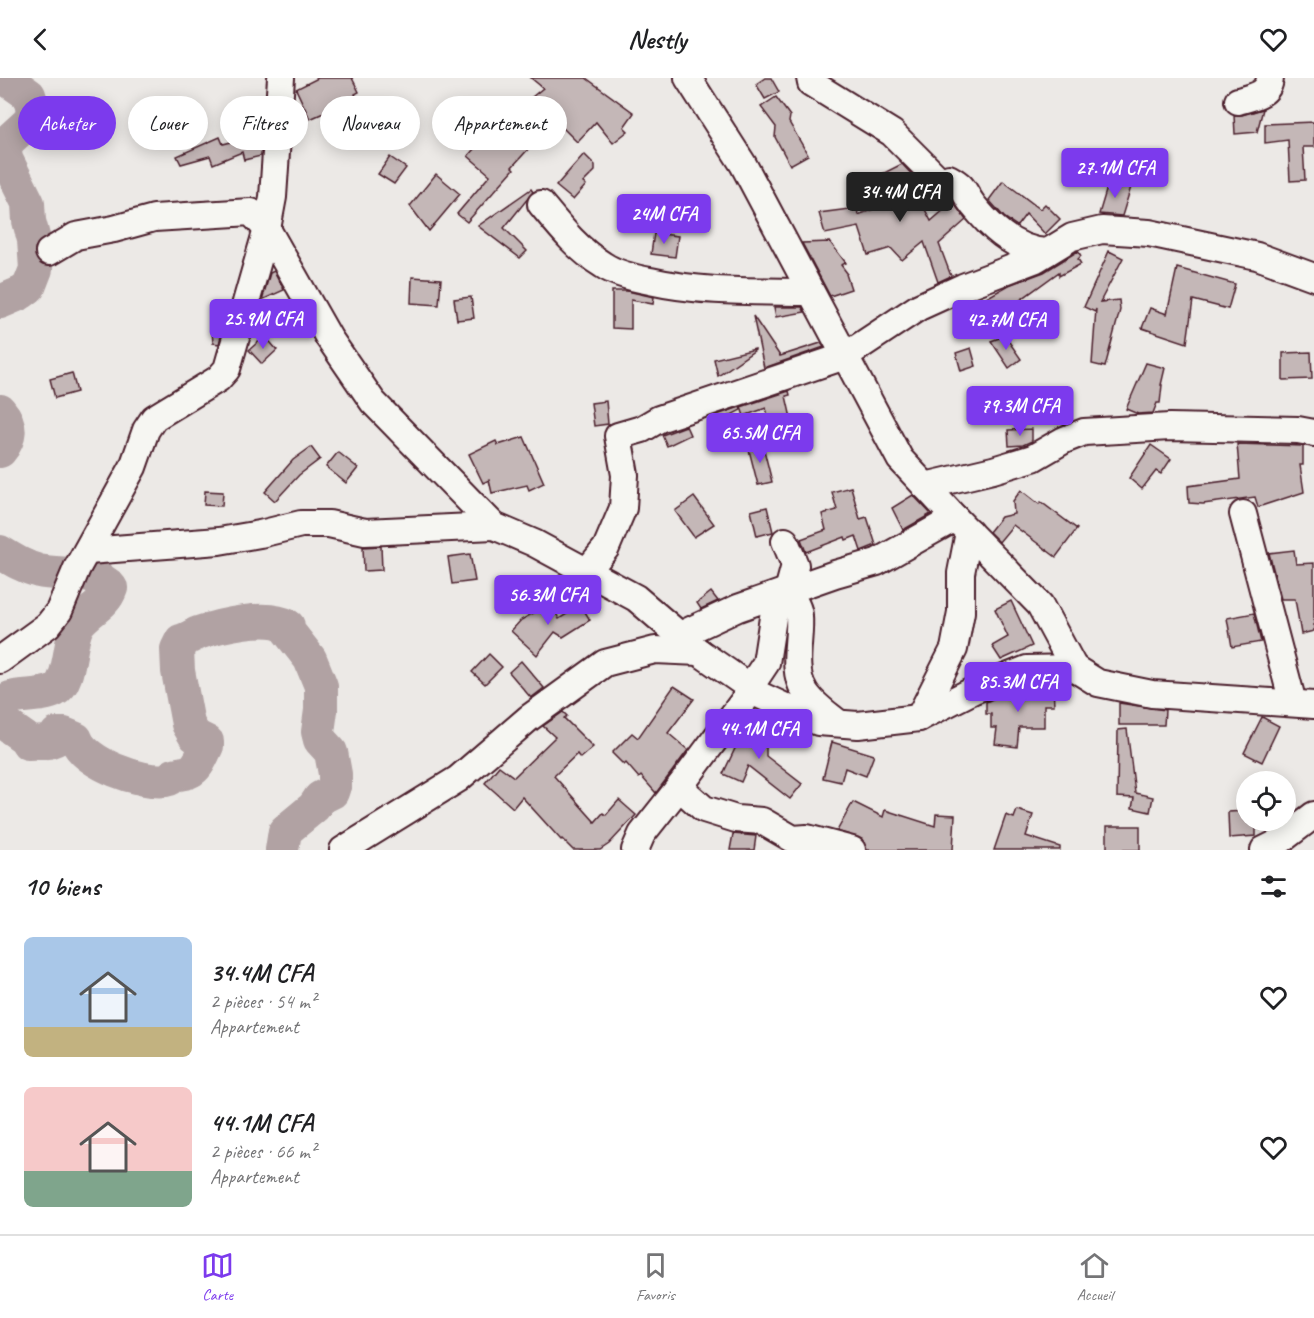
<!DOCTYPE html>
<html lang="fr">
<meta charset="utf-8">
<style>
body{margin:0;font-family:Caveat,sans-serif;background:#f2f2f2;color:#202124;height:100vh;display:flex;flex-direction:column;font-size:22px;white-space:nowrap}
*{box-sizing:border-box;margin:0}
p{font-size:20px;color:#757577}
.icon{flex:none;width:33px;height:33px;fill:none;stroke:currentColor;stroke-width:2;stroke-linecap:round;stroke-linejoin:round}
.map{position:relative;height:772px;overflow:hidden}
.details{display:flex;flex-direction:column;background:#fff;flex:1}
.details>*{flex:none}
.banner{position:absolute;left:18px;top:18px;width:600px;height:54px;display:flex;gap:12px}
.buttons{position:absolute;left:1236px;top:693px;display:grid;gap:12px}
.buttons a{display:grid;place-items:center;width:60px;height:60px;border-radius:50%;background:#fff;box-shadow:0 3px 15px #0003;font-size:30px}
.price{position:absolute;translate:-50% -51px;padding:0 14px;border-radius:6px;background:#7c3aed;color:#fff;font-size:20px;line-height:39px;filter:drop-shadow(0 2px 3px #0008)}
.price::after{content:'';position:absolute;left:50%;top:36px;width:18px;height:14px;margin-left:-9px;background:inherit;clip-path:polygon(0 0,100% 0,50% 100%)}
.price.current{background:#222;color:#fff}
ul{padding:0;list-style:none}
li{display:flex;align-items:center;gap:18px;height:150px;padding:0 24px}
li span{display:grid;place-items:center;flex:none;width:168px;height:120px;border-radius:9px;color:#555}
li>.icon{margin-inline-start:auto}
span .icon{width:72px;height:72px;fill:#fffc;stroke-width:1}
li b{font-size:26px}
h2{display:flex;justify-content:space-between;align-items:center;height:72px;padding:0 24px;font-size:26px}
.tag{padding:0 21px;border-radius:27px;background:#fff;box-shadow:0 3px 15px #0003;font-size:21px;line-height:54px}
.tag.current{background:#7c3aed;color:#fff}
header{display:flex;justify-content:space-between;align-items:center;height:78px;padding:0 24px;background:#fff;font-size:27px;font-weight:800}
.tab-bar{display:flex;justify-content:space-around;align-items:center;height:84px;border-top:2px solid #e0e0e0;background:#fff;font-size:16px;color:#757577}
.tab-bar a{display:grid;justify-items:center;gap:3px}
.tab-bar .current{color:#7c3aed}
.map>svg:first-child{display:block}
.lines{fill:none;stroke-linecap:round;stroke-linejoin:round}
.river{stroke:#b1a2a3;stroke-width:34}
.building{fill:#c4b7b7;stroke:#4a1f2b;stroke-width:1.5}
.minor-casing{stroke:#4a1f2b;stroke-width:30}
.minor{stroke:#f6f6f2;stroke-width:26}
</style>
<header><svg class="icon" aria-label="back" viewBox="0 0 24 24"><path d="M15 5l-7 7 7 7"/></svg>Nestly<svg class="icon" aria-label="heart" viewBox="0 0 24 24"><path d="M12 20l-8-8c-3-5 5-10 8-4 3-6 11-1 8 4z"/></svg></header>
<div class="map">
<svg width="1314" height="772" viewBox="0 0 1314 772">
<rect width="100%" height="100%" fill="#ece9e6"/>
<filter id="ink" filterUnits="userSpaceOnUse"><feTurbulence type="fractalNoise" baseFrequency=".0167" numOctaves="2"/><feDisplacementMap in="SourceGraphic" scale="12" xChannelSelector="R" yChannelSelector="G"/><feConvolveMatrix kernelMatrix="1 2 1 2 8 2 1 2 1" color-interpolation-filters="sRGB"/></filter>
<g filter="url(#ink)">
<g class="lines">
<g class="river">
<path d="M0,224l21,-9 8,-6 7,-18 -2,-29 -5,-19 -1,-18 -22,-44 -1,-8 2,-9 23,-21 3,-12 -4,-14 -24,-17"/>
<path d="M0,333c12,14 11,27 0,40"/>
<path d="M0,474c13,8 24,15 39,19 21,5 58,-2 72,17 -6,17 -20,21 -31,34 -12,14 -8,60 -25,68 -13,7 -31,4 -45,8l-9,8v15l24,17 3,5 20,-1 8,-3 1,-5h7l12,5c8,24 66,45 90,41 7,-1 2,-2 8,-5 6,-2 12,-1 18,-5 7,-5 11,-16 15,-24v-4l-12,-6 -7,-12 -10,-53 -1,-22 4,-8c6,-2 11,-5 17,-8 23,-8 69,-19 90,-7v5l22,28 11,27v24l-3,22 2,8 11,12 4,22v9l-3,9 -12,6 -6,9 -29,24 -3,19"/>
</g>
</g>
<g class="building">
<path d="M318,0h34l7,14 -4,2 8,17 -26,13 -9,-13 -18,8 -14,-30z"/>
<path d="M531,0h55l48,35 -10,14 4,4 -15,12 -17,-21 -19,20 -45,-45 11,-9z"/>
<path d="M765,0h6l8,14 -14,7 -9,-15z"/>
<path d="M776,19l14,19 -1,6 19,33 -18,10 -15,-28 1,-10 -15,-20z"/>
<path d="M479,22l35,27 18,18 -20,22 2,2 -47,53 -10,-8 33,-39 -22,-19 17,-20 -21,-16z"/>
<path d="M1263,31l-6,23 -22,2 -1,-19h8z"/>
<path d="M1314,44v25h-11l2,33 -15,1 -2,-41 -23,3v-19z"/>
<path d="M262,56l-1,22 -17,4 -2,-8 -29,12 -3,-8 -29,8 -4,-8 43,-19 3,7z"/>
<path d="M584,76l11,11v6l-12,12 3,2 -13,15 -17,-14z"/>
<path d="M390,79l16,11 -12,16 -16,-10z"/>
<path d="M902,86l14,15 2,2 -6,3 19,37 22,-19 13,18 -27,24 12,32 -13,6 -14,-40 -22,18 -11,-12 -23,7 -9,-28 -34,7 -6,-21 38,-5 1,7 37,-14 -13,-27z"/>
<path d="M436,96l24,20 -31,37 -19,-25z"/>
<path d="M1003,103l37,28 5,-5 15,15 -15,15 -19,-20 -9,12 -13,-9 -15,-17z"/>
<path d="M1109,103l22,6 -9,29 -23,-2z"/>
<path d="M531,111l2,3 -29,36 23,23 -7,7 -42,-32z"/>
<path d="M654,155l24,3 -3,21 -24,-3z"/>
<path d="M830,164l16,21 -5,2 6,8 -1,1 5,15 -21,7 -28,-53z"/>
<path d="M1078,173l3,5 -3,3 3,5 -22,12v-4l-51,37 21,1 -40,16 -10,-24 30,-17 35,-13z"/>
<path d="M1109,173l14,7 -23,44 19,-2 1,10 -15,57 -13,-3 4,-55 -1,3 -11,-5z"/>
<path d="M1177,190l58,16 -7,25 -35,-9 -6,43 -45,-15 8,-20 17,6z"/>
<path d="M274,193l10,19 -22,10 8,-27z"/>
<path d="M412,199l29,2 -2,26 -28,-2z"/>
<path d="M612,213h15l27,6 -1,7 -22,-4v29l-19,-1z"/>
<path d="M471,219l3,21 -17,2 -3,-21z"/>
<path d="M774,229h28l3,5 -29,5z"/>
<path d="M753,238l27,40 41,-13 3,4 -60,21z"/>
<path d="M211,239h15l-7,27 -6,-1z"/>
<path d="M265,258l12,14 -15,14 -13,-14z"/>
<path d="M1005,258l16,23 -12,9 -18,-27z"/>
<path d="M971,270l5,18 -15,5 -5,-18z"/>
<path d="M755,271v1l-37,26 -4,-17z"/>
<path d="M1311,274l1,27 -29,1v-27z"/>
<path d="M1146,285l19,5 -4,17h1l-2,18h-3l-4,10 -15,1 -12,-5z"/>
<path d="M72,295l5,19 -22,6 -5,-19z"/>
<path d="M789,313l1,4 -4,1 7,31 -21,5 -6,-24 -22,8 -3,-9z"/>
<path d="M606,323l2,23 -14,2 -3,-23z"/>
<path d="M740,329l1,3 -25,13 -2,-7z"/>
<path d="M686,348l4,9 -23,11 -5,-11z"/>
<path d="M1032,351v12l-9,4 -14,1 -1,-16z"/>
<path d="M524,359l20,46 -15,7 -2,-5 -35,8 -3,-13 -6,3 -14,-29 27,-13 2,4z"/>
<path d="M762,364l10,40 -14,3 -10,-39z"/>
<path d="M1237,366l66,2v19h-3l4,27 -46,15 -3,-10 -52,7 -14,-1 -1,-17 52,-7z"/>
<path d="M1151,367l20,14 -10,15 -5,-3 -14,18 -13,-11z"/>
<path d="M311,369l9,12 -21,16 -24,26 -10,-9 28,-32z"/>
<path d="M338,374l20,16 -12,15 -20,-16z"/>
<path d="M851,409l9,32 7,-2 9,28 -15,6 -5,-15 -10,4 -1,-3 -39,15 -5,-13 25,-9 -4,-16 15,-4 -5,-18z"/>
<path d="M1021,412l18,14 2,-2 36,27 -21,28 -43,-32 -14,17 -10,-10 12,-15 13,-3 -1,-13z"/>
<path d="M205,413l18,1 -1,14 -18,-1z"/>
<path d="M913,417l18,19 -28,16 -11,-22z"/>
<path d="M694,419l20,27 -20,13 -19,-26z"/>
<path d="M767,429l6,25 -16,4 -6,-25z"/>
<path d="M381,468l1,24 -18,1 -1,-24z"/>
<path d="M1294,472l2,14 18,-1v68l-13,3 -6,-35h-14l-12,-46z"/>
<path d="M470,476l5,27 -23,3 -4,-27z"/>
<path d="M711,514l7,9 -17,8 -4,-6z"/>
<path d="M1011,523l21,45 -31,14 -9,-14 16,-9 -13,-28z"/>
<path d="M551,525l8,16 22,-14 9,15 -27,17 -8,-5 -18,23 -26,-24 10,-11z"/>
<path d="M1254,535l7,29 -29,5 -5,-29z"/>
<path d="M489,576l13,13 -17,17 -13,-12z"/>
<path d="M521,583l23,27 -13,10 -22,-26z"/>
<path d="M674,608l20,13 -26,34 20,17 -32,43 -15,-17 -2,2 -13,-15 -2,2 -12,-12 20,-20 6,5z"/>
<path d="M1053,609l1,18h-10v22h-25l-2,20 -22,-3 2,-16h-6v-14h-5v-12l22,-10z"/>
<path d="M1119,625l46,7 -1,15h-45z"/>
<path d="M563,634l4,4 -3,2 29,29 -13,11 -3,-4 -23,22 41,46 8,-9 3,2 13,-15 17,15 -27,29 -9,6h-27l-11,-11 -1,1 -39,-43 -9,11 -28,-25 14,-17 15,11 41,-40 -12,-11z"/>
<path d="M1262,639l17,9 -17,36 -18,-9z"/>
<path d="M748,643h18v35l36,28 -12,15 -42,-33 -7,16 -18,-8z"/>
<path d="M1127,651l8,64 18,4 -3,15 -18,-4 2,-10 -17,-1 1,-67z"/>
<path d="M832,664l42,13 -8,21 -21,-8 -4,14 -18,-4z"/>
<path d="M853,724l30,15 2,-7 50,16 1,-12 19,1 -2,35h-86l-5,-11 -25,-8z"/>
<path d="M1017,732l16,5 -7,21 34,11v3h-66l12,-35 8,3z"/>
<path d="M1246,733v9h10v16l-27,2 -1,-26z"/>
<rect x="1107" y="748" width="33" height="24"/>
<path d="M733,756l23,2 -2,14h-24z"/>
</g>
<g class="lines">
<defs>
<g id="minor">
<path d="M688,0l55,86 157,295 55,59 85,87 34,63"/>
<path d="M810,0l1,5 81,50 49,49 8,-4c18,10 13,13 24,27 19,24 44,46 74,47"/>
<path d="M1238,23c14,-4 31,-6 32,-23"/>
<path d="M541,126c19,23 36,45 62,61 13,9 31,13 47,16 53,12 106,10 160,11"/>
<path d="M49,174l27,-16 38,-7 40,-11 97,-6 16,17 62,109 44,64 121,124 40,17 102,55 63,54 46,32 6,7 67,31 40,3 61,-7 55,-28 53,-21 47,-1 24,15 54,11 162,11"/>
<path d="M925,408l68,-16 40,-12 31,-18 20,-8 86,-5 128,3 16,3"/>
<path d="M1243,436l50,189"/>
<path d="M88,473l131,-10 41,-7 41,-10h28l36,8 129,-6"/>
<path d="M587,493l19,-23 17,-40 2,-33 -7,-39 24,-7 17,-10 186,-63 74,-49 44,-20 73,-28 36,-22 30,-7 47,3 108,23 57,21"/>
<path d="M788,513c4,7 11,17 11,25 2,24 -8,52 5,74 7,13 22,23 33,32"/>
<path d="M680,557l58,-27 97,-34 42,-12 78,-44"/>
<path d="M0,582l48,-35 11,-14 18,-43 56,-101 13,-37 8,-12 64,-39 9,-10 40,-140 6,-32 8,-119"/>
<path d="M919,640l35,-69 7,-37v-39l8,-41"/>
<path d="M684,703l1,11 19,17 32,10 26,2 31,18 14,-1 45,12"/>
<path d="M343,772l115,-71 71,-61 76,-55 50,-13 44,2"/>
<path d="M635,772l7,-16 42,-53 67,-90 5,-13 10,-15 8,-52 14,-20 7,-26 -10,-24"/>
<path d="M1264,772l12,-6 38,-29"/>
</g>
</defs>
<use href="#minor" class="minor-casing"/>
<use href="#minor" class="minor"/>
</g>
</g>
</svg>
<div class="buttons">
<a><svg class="icon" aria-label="locate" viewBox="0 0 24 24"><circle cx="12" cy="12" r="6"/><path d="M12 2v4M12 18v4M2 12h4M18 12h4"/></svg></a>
</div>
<b class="price" style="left:1115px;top:121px">27.1M CFA</b>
<b class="price current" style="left:900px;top:145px">34.4M CFA</b>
<b class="price" style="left:664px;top:167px">24M CFA</b>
<b class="price" style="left:263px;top:272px">25.9M CFA</b>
<b class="price" style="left:1006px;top:273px">42.7M CFA</b>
<b class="price" style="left:1020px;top:359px">79.3M CFA</b>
<b class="price" style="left:760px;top:386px">65.5M CFA</b>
<b class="price" style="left:548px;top:548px">56.3M CFA</b>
<b class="price" style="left:1018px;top:635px">85.3M CFA</b>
<b class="price" style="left:759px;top:682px">44.1M CFA</b>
<div class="banner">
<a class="tag current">Acheter</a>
<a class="tag">Louer</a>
<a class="tag">Filtres</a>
<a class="tag">Nouveau</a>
<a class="tag">Appartement</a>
</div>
</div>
<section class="details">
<h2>10 biens<svg class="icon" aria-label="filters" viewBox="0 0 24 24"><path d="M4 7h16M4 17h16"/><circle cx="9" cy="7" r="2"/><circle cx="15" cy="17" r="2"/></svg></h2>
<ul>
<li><span style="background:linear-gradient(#a9c7e8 75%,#c2b280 0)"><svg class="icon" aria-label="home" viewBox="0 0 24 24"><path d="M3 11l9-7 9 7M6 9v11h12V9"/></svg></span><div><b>34.4M CFA</b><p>2 pièces · 54 m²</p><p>Appartement</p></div><svg class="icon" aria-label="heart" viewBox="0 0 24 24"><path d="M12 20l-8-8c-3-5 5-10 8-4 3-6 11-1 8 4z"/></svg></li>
<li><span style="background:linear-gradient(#f6c9c9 70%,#7fa58c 0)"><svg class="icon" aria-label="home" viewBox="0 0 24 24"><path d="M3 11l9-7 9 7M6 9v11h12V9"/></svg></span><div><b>44.1M CFA</b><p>2 pièces · 66 m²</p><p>Appartement</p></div><svg class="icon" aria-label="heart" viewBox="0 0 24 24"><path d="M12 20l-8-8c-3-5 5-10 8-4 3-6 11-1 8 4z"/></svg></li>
</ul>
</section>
<nav class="tab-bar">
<a class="current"><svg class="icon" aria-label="map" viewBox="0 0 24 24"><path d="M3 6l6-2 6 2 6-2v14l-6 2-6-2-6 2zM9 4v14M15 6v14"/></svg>Carte</a>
<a><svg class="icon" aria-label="saved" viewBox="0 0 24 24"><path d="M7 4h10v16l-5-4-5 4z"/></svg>Favoris</a>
<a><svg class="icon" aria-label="home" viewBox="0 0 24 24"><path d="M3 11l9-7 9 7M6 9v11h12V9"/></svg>Accueil</a>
</nav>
